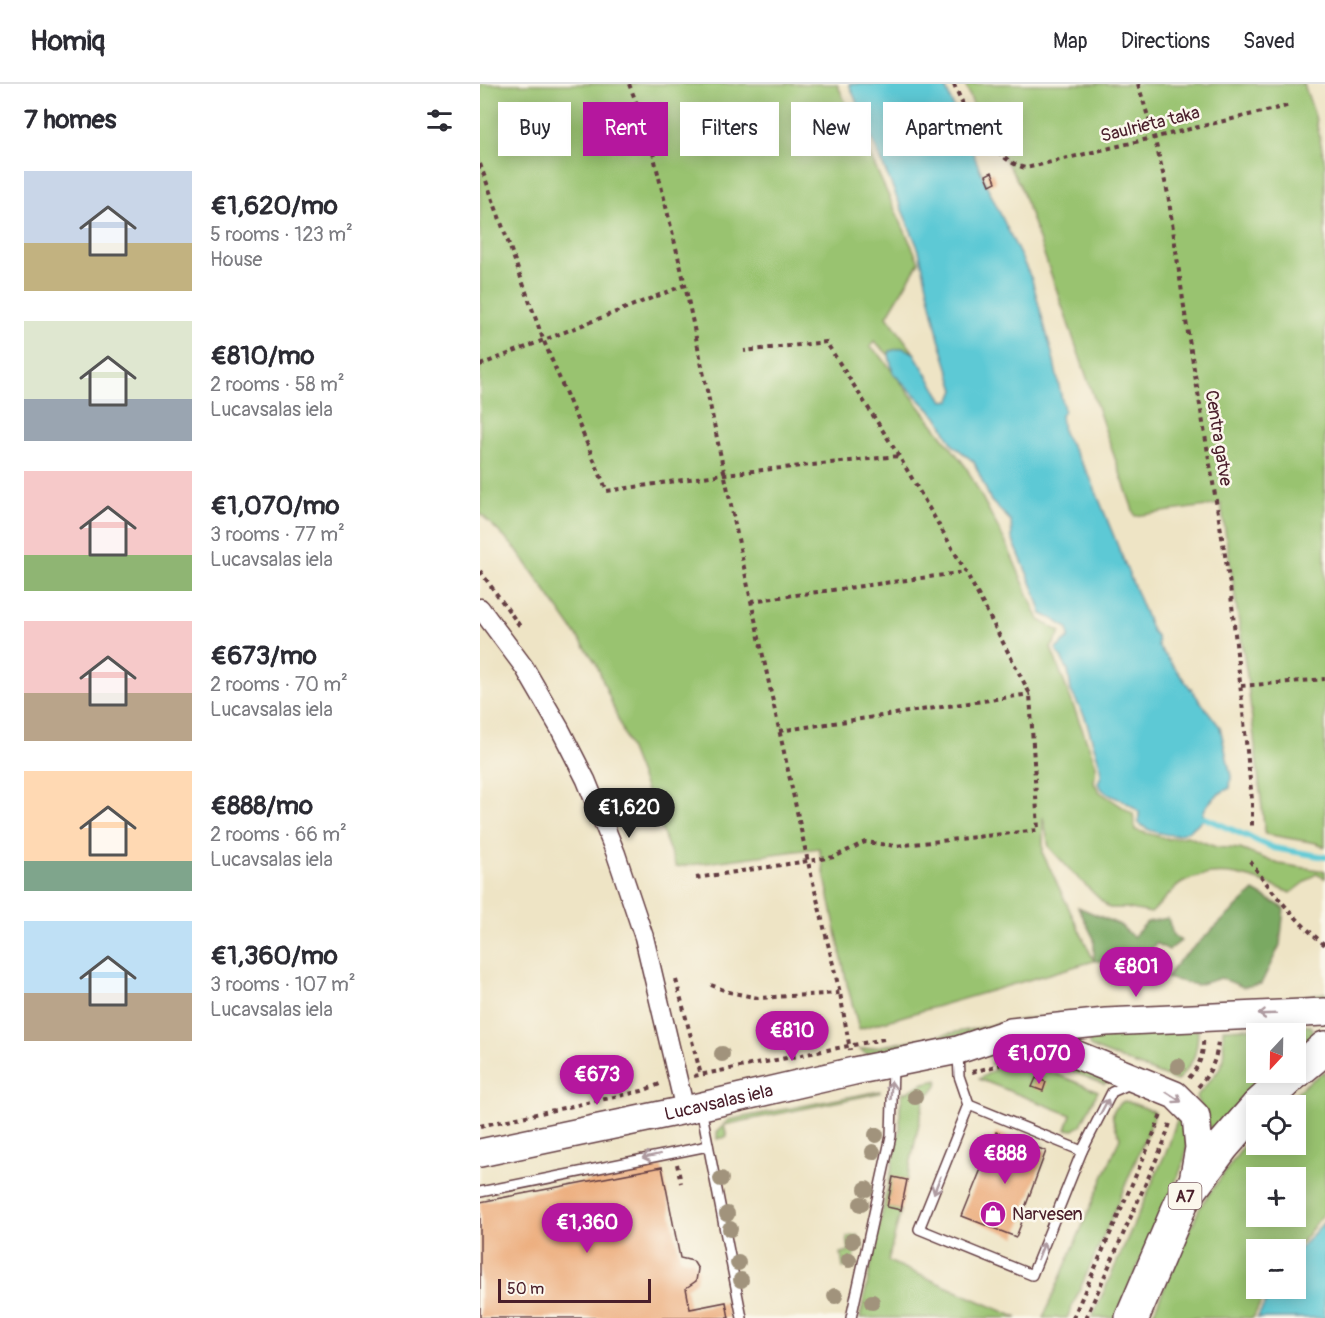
<!DOCTYPE html>
<meta charset="utf-8">
<style>
body{margin:0;font-family:Pangolin,sans-serif;background:#f2f2f3;color:#2b2b33;height:100vh;display:flex;flex-direction:column;font-size:22px;white-space:nowrap}
*{box-sizing:border-box;margin:0}
p{font-size:20px;color:#7c7c81}
.icon{flex:none;width:33px;height:33px;fill:none;stroke:currentColor;stroke-width:2;stroke-linecap:round;stroke-linejoin:round}
.map{position:relative;flex:1;overflow:hidden}
.details{display:flex;flex-direction:column;background:#fff;width:480px}
.details>*{flex:none}
.hud{position:absolute;left:18px;top:18px;width:570px;height:54px;display:flex;gap:12px}
.needle{width:39px;rotate:202deg}
.fabs{position:absolute;left:766px;top:939px;display:grid;gap:12px}
.fabs a{display:grid;place-items:center;width:60px;height:60px;border-radius:0px;background:#fff;box-shadow:0 3px 15px #0003;font-size:30px}
.scale{position:absolute;left:18px;bottom:15px;width:153px;box-sizing:border-box;padding-left:6px;border:3px solid #4a1f2b;border-top:0;font-size:16px;line-height:21px;white-space:nowrap;color:#4a1f2b;-webkit-text-stroke:4px #fbf7ec;paint-order:stroke}
.price{position:absolute;translate:-50% -51px;padding:0 14px;border-radius:21px;background:#b5179e;color:#fff;font-size:20px;line-height:39px;filter:drop-shadow(0 2px 3px #0008)}
.price::after{content:'';position:absolute;left:50%;top:36px;width:18px;height:14px;margin-left:-9px;background:inherit;clip-path:polygon(0 0,100% 0,50% 100%)}
.price.selected{background:#222;color:#fff}
ul{padding:0;list-style:none}
li{display:flex;align-items:center;gap:18px;height:150px;padding:0 24px}
li span{display:grid;place-items:center;flex:none;width:168px;height:120px;border-radius:0px;color:#555}
li>.icon{margin-inline-start:auto}
span .icon{width:72px;height:72px;fill:#fffc;stroke-width:1}
li b{font-size:26px}
h2{display:flex;justify-content:space-between;align-items:center;height:72px;padding:0 24px;font-size:26px}
.pill{padding:0 21px;border-radius:0px;background:#fff;box-shadow:0 3px 15px #0003;font-size:21px;line-height:54px}
.pill.selected{background:#b5179e;color:#fff}
header{display:flex;align-items:center;gap:36px;box-sizing:border-box;height:84px;padding:0 30px;background:#fff;border-bottom:2px solid #e1e1e2}
header strong{font-size:28px}
nav{display:flex;gap:33px;margin-inline-start:auto;font-size:21px}
main{display:flex;flex:1;min-height:0}
.map>svg:first-child{display:block}
.green{fill:#99c370;stroke:#72714e;stroke-width:1.5;fill-rule:evenodd}
.forest{fill:#7aa962;stroke:#626446;stroke-width:1.5}
.water{fill:#5dc9d5;stroke:#547480;stroke-width:1.5}
.lines{fill:none;stroke-linecap:round;stroke-linejoin:round}
.stream{stroke:#5dc9d5;stroke-width:6}
.building{fill:#eba672}
.lane-casing{stroke:#633d42;stroke-width:12}
.street-casing{stroke:#633d42;stroke-width:21}
.secondary-casing{stroke:#633d42;stroke-width:30}
.highway-casing{stroke:#633d42;stroke-width:36}
.path{stroke:#633d42;stroke-width:4;stroke-dasharray:4.5 4.5;stroke-linecap:butt}
.lane{stroke:#fff;stroke-width:9}
.street{stroke:#fff;stroke-width:18}
.secondary{stroke:#fff;stroke-width:27}
.highway{stroke:#fff;stroke-width:33}
.tree{fill:#a1937c}
.oneway{stroke:#ae9aa0}
.labels{text-anchor:middle;stroke-width:5;stroke-linejoin:round;paint-order:stroke}
.shield{fill:#fbf7ec;stroke:#7f6065;stroke-width:1.5}
.shield-label{font-size:16px;font-weight:bold;fill:#4a1f2b}
.street-label{font-size:18px;fill:#4a1f2b;stroke:#fbf7ec}
.poi-label{font-size:18px;fill:#4a1f2b;stroke:#fbf7ec;text-anchor:start}
</style>
<header>
<strong>Homiq</strong>
<nav><a>Map</a><a>Directions</a><a>Saved</a></nav>
</header>
<main>
<section class="details">
<h2>7 homes<svg class="icon" aria-label="filters" viewBox="0 0 24 24"><path d="M4 7h16M4 17h16"/><circle cx="9" cy="7" r="2"/><circle cx="15" cy="17" r="2"/></svg></h2>
<ul>
<li><span style="background:linear-gradient(#c9d6e8 60%,#c2b280 0)"><svg class="icon" aria-label="home" viewBox="0 0 24 24"><path d="M3 11l9-7 9 7M6 9v11h12V9"/></svg></span><div><b>€1,620/mo</b><p>5 rooms · 123 m²</p><p>House</p></div></li>
<li><span style="background:linear-gradient(#dfe7d0 65%,#9aa5b1 0)"><svg class="icon" aria-label="home" viewBox="0 0 24 24"><path d="M3 11l9-7 9 7M6 9v11h12V9"/></svg></span><div><b>€810/mo</b><p>2 rooms · 58 m²</p><p>Lucavsalas iela</p></div></li>
<li><span style="background:linear-gradient(#f6c9c9 70%,#8fb573 0)"><svg class="icon" aria-label="home" viewBox="0 0 24 24"><path d="M3 11l9-7 9 7M6 9v11h12V9"/></svg></span><div><b>€1,070/mo</b><p>3 rooms · 77 m²</p><p>Lucavsalas iela</p></div></li>
<li><span style="background:linear-gradient(#f6c9c9 60%,#b9a48a 0)"><svg class="icon" aria-label="home" viewBox="0 0 24 24"><path d="M3 11l9-7 9 7M6 9v11h12V9"/></svg></span><div><b>€673/mo</b><p>2 rooms · 70 m²</p><p>Lucavsalas iela</p></div></li>
<li><span style="background:linear-gradient(#ffd9b3 75%,#7fa58c 0)"><svg class="icon" aria-label="home" viewBox="0 0 24 24"><path d="M3 11l9-7 9 7M6 9v11h12V9"/></svg></span><div><b>€888/mo</b><p>2 rooms · 66 m²</p><p>Lucavsalas iela</p></div></li>
<li><span style="background:linear-gradient(#bfe0f5 60%,#b9a48a 0)"><svg class="icon" aria-label="home" viewBox="0 0 24 24"><path d="M3 11l9-7 9 7M6 9v11h12V9"/></svg></span><div><b>€1,360/mo</b><p>3 rooms · 107 m²</p><p>Lucavsalas iela</p></div></li>
</ul>
</section>
<div class="map">
<svg width="845" height="1234" viewBox="0 0 845 1234">
<rect width="100%" height="100%" fill="#fbf7ec"/>
<filter id="ink" filterUnits="userSpaceOnUse"><feTurbulence type="fractalNoise" baseFrequency=".0167" numOctaves="2"/><feDisplacementMap in="SourceGraphic" scale="12" xChannelSelector="R" yChannelSelector="G"/><feConvolveMatrix kernelMatrix="1 2 1 2 8 2 1 2 1" color-interpolation-filters="sRGB"/></filter>
<filter id="wash" filterUnits="userSpaceOnUse"><feTurbulence type="fractalNoise" baseFrequency=".008" numOctaves="4" result="noise"/><feDisplacementMap in="SourceGraphic" scale="24" xChannelSelector="R" yChannelSelector="G"/><feGaussianBlur stdDeviation="1.35" result="paint"/><feColorMatrix in="noise" values="0 0 0 0 0 0 0 0 0 0 0 0 0 0 0 0 0 1.4 0 .05"/><feComposite in="paint" operator="in"/></filter>
<g filter="url(#wash)">
<rect width="100%" height="100%" fill="#eee4c5"/>
<g class="green">
<path d="M0,0h357l82,178 -32,54 27,37 -11,-5 -13,3 -1,4 -15,-14 -4,6 10,8 86,112 41,78 32,75 22,12 -10,16 45,117 -2,18 6,9 33,22 2,16 33,9 19,-3 29,11 24,2 39,15 46,7v7l-9,-4 -25,19c-37,-15 -72,-30 -109,-10 -9,5 -22,22 -31,30l-25,-5h-17l-37,-36 -23,-25 -6,-30v37l51,107 -235,68 -12,-45 -28,-136 -143,19 -80,-204 -79,-113 -37,-37z"/>
<path d="M485,0h339l11,32 10,47v684l-9,-4 -51,-9 -18,-158 -26,-172 -86,12 -115,-331 -46,-78z"/>
<path d="M845,909v9l-106,5v-4l64,-4z"/>
<path d="M558,933l-30,9 -142,28 -6,-4z"/>
<path d="M825,942h6l3,6 -3,5 -15,13v-16h-39v38l11,1 -56,58 -16,-34 22,-26 6,-12 -1,-30z"/>
<path d="M718,946c-1,26 -4,32 -21,51l-84,-33 -4,-3v-5l7,-5z"/>
<path d="M551,969l83,25 -10,6 -73,-28 -41,8 9,-5z"/>
<path d="M548,979l70,28 -17,34 -7,5 -8,-1 5,-14 -92,-36 18,-11z"/>
<path d="M845,987v140l-29,39h-39v38l10,1 -14,29h-102l50,-113 45,-62 11,-12v13h39v-38l-13,-1 22,-20zM777,1094h39v38h-39z"/>
<path d="M458,996l-1,6 -13,14 -17,80 -14,-2 -6,29 14,3 -13,51 130,57h-158l40,-190v-21l3,-15h4l17,-9z"/>
<path d="M400,1007v2l-156,32 3,12 -10,2v-7l11,-12z"/>
<path d="M644,1017l8,2 23,9 -2,7 -44,105 -42,94h-24l77,-180c-6,-16 -15,-26 4,-37z"/>
<path d="M701,1029c7,24 9,32 0,56l-66,149h-23l74,-166c6,-13 7,-27 15,-39z"/>
<path d="M378,1151c-2,12 -1,30 -15,33l-2,-15 8,-2 -2,-14z"/>
</g>
<g class="forest">
<path d="M774,807l30,17 -4,37 -19,39 -18,3 -22,-9 -24,7 -31,-7 13,-17z"/>
<path d="M598,823l42,18 13,12 14,-15 21,-4 5,17 8,6 -12,9 -13,-7 -14,20 -48,-2v-22z"/>
</g>
<g class="water">
<path d="M369,0h95l42,100 46,96 21,77 11,53 -3,6 2,17 27,44 62,154 5,6 1,9 62,81 11,49 -1,12c-12,5 -22,13 -27,25l2,5c-7,6 -16,14 -25,16 -10,3 -35,-3 -41,-11v-11c-4,-3 -7,-7 -12,-9 -10,-6 -24,-8 -29,-20l3,-7v-8l-16,-51 -14,-26 -3,-21 -12,-21 13,-11 -1,-9 -13,-9 -13,-6 -9,-27 -21,-49 -1,-17 -20,-20 -17,-39 -21,-17 -14,-26 -46,-46 -4,-18 1,-4 13,-3 11,5 29,48 8,-1 4,-10 -16,-51 -20,-89z"/>
<path d="M845,1137v97h-68l16,-29 23,-1v-35z"/>
</g>
<g class="lines">
<path class="stream" d="M725,734l69,30 51,9"/>
</g>
<g id="blocks">
<g class="building">
<path d="M512,88l4,10 -6,3 -4,-10z"/>
<path d="M556,994l10,4 -3,9 -11,-4z"/>
<path d="M516,1048l50,19 -23,62 2,1 -9,23 -54,-21z"/>
<path d="M182,1083l18,91 13,3 5,8 -2,12 -10,7 4,21 36,-7 3,16h-249v-116z"/>
<path d="M413,1093l14,3 -6,30 -14,-3z"/>
</g>
</g>
</g>
<g filter="url(#ink)">
<use href="#blocks" fill-opacity="0" stroke="#633d42" stroke-width="1.5"/>
<g class="lines">
<defs>
<g id="lane">
<path d="M478,969l1,23 10,29 -50,124 113,46 50,-124 30,-59 18,-8"/>
<path d="M489,1021l113,46"/>
<path d="M221,1024l41,210"/>
<path d="M0,1108l228,-46"/>
<path d="M371,1234l40,-182 2,-69"/>
</g>
<path id="street" d="M0,524l44,59 36,62 26,51 30,74 28,83 41,173"/>
<g id="secondary">
<path d="M536,965l35,-3 26,9 98,40 21,21 3,32 -7,38"/>
<path id="s1" d="M0,1069l205,-43 169,-39 104,-21 53,-18 95,-10 219,-10"/>
</g>
<g id="highway">
<path d="M816,988l29,-24"/>
<path d="M778,1022l37,-34"/>
<path d="M652,1234l50,-117 40,-54 35,-40"/>
</g>
</defs>
<use href="#lane" class="lane-casing"/>
<use href="#street" class="street-casing"/>
<use href="#secondary" class="secondary-casing"/>
<use href="#highway" class="highway-casing"/>
<g class="path">
<path d="M149,0l19,48 37,153 66,316 57,261 32,131 10,57"/>
<path d="M474,0c11,28 41,78 72,84l265,-63"/>
<path d="M658,0l16,52 14,58 18,127 44,264 22,215v29"/>
<path d="M0,80l63,175 64,152 117,-17 175,-18"/>
<path d="M0,281l205,-80"/>
<path d="M0,487l42,58"/>
<path d="M271,517l215,-29"/>
<path d="M761,602l84,-7"/>
<path d="M299,647l251,-37"/>
<path d="M770,777c22,31 45,59 75,84"/>
<path d="M216,794l138,-21 31,-15 31,4 142,-16 -8,-136 -64,-122 -67,-116 -73,-114 -82,9"/>
<path d="M196,896l25,95"/>
<path d="M231,901l18,7 29,6 82,-5"/>
<path d="M492,988l28,-7"/>
<path d="M214,992l190,-37"/>
<path d="M709,994c10,-12 15,-23 14,-39"/>
<path d="M718,1003c13,-15 19,-28 20,-47"/>
<path d="M0,1042l162,-35 18,-7"/>
<path d="M197,1080l4,19"/>
<path d="M593,1234l77,-175 12,-31"/>
<path d="M606,1234l78,-176 7,-22"/>
</g>
<use href="#lane" class="lane"/>
<use href="#street" class="street"/>
<use href="#secondary" class="secondary"/>
<use href="#highway" class="highway"/>
</g>
<g class="tree">
<circle cx="325" cy="953" r="8"/>
<circle cx="242" cy="970" r="8"/>
<circle cx="698" cy="982" r="8"/>
<circle cx="435" cy="1013" r="8"/>
<circle cx="396" cy="1051" r="8"/>
<circle cx="393" cy="1068" r="8"/>
<circle cx="241" cy="1095" r="8"/>
<circle cx="386" cy="1105" r="8"/>
<circle cx="381" cy="1120" r="8"/>
<circle cx="247" cy="1130" r="8"/>
<circle cx="250" cy="1145" r="8"/>
<circle cx="372" cy="1157" r="8"/>
<circle cx="369" cy="1176" r="8"/>
<circle cx="258" cy="1179" r="8"/>
<circle cx="261" cy="1196" r="8"/>
<circle cx="355" cy="1212" r="8"/>
<circle cx="392" cy="1218" r="8"/>
</g>
<defs><path id="oneway-shaft" d="M-6 0H5M1.5-3L5.5 0L1.5 3" fill="none" stroke-width="1.6" stroke-linecap="round" stroke-linejoin="round" transform="scale(1.5)"/></defs>
<g class="oneway">
<use href="#oneway-shaft" transform="translate(787 930) rotate(178)"/>
<use href="#oneway-shaft" transform="translate(411 1006) rotate(-88)"/>
<use href="#oneway-shaft" transform="translate(694 1013) rotate(33)"/>
<use href="#oneway-shaft" transform="translate(624 1023) rotate(-62)"/>
<use href="#oneway-shaft" transform="translate(171 1072) rotate(168)"/>
<use href="#oneway-shaft" transform="translate(457 1101) rotate(112)"/>
<use href="#oneway-shaft" transform="translate(561 1167) rotate(-68)"/>
</g>
</g>
<defs>
<symbol id="shop-disc" viewBox="-11 -11 22 22"><circle r="9.5" fill="#b5179e" stroke="#fbf7ec"/><path d="M-5-2.5h2.3a2.7 3.5 0 0 1 5.4 0H5L5.5 6h-11ZM-1.5-2.5h3a1.5 2.3 0 0 0-3 0Z" fill="#fff"/></symbol>
</defs>
<g fill-rule="evenodd">
<use href="#shop-disc" x="498" y="1115" width="30" height="30"/>
</g>
<g class="labels">
<rect class="shield" x="688.5" y="1099" width="33" height="26" rx="4.5"/>
<g class="shield-label">
<text x="705" y="1118">A7</text>
</g>
<g class="street-label">
<text transform="translate(670 40) rotate(-14)" y="6">Saulrieta taka</text>
<text transform="translate(739 354) rotate(81)" y="6">Centra gatve</text>
<text dy="6" stroke="none"><textPath href="#s1" startOffset="244">Lucavsalas iela</textPath></text>
</g>
<g class="poi-label">
<text x="532" y="1136">Narvesen</text>
</g>
</g>
</svg>
<div class="fabs">
<a><svg class="needle" viewBox="-14 -14 28 28"><path d="M0-13l5 13h-10z" fill="#e53935"/><path d="M0 13l5-13h-10z" fill="#7c7c81"/></svg></a>
<a><svg class="icon" aria-label="locate" viewBox="0 0 24 24"><circle cx="12" cy="12" r="6"/><path d="M12 2v4M12 18v4M2 12h4M18 12h4"/></svg></a>
<a>+</a>
<a>−</a>
</div>
<div class="scale">50 m</div>
<b class="price selected" style="left:149px;top:755px">€1,620</b>
<b class="price" style="left:656px;top:914px">€801</b>
<b class="price" style="left:312px;top:978px">€810</b>
<b class="price" style="left:559px;top:1001px">€1,070</b>
<b class="price" style="left:117px;top:1022px">€673</b>
<b class="price" style="left:525px;top:1101px">€888</b>
<b class="price" style="left:107px;top:1170px">€1,360</b>
<div class="hud">
<a class="pill">Buy</a>
<a class="pill selected">Rent</a>
<a class="pill">Filters</a>
<a class="pill">New</a>
<a class="pill">Apartment</a>
</div>
</div>
</main>
